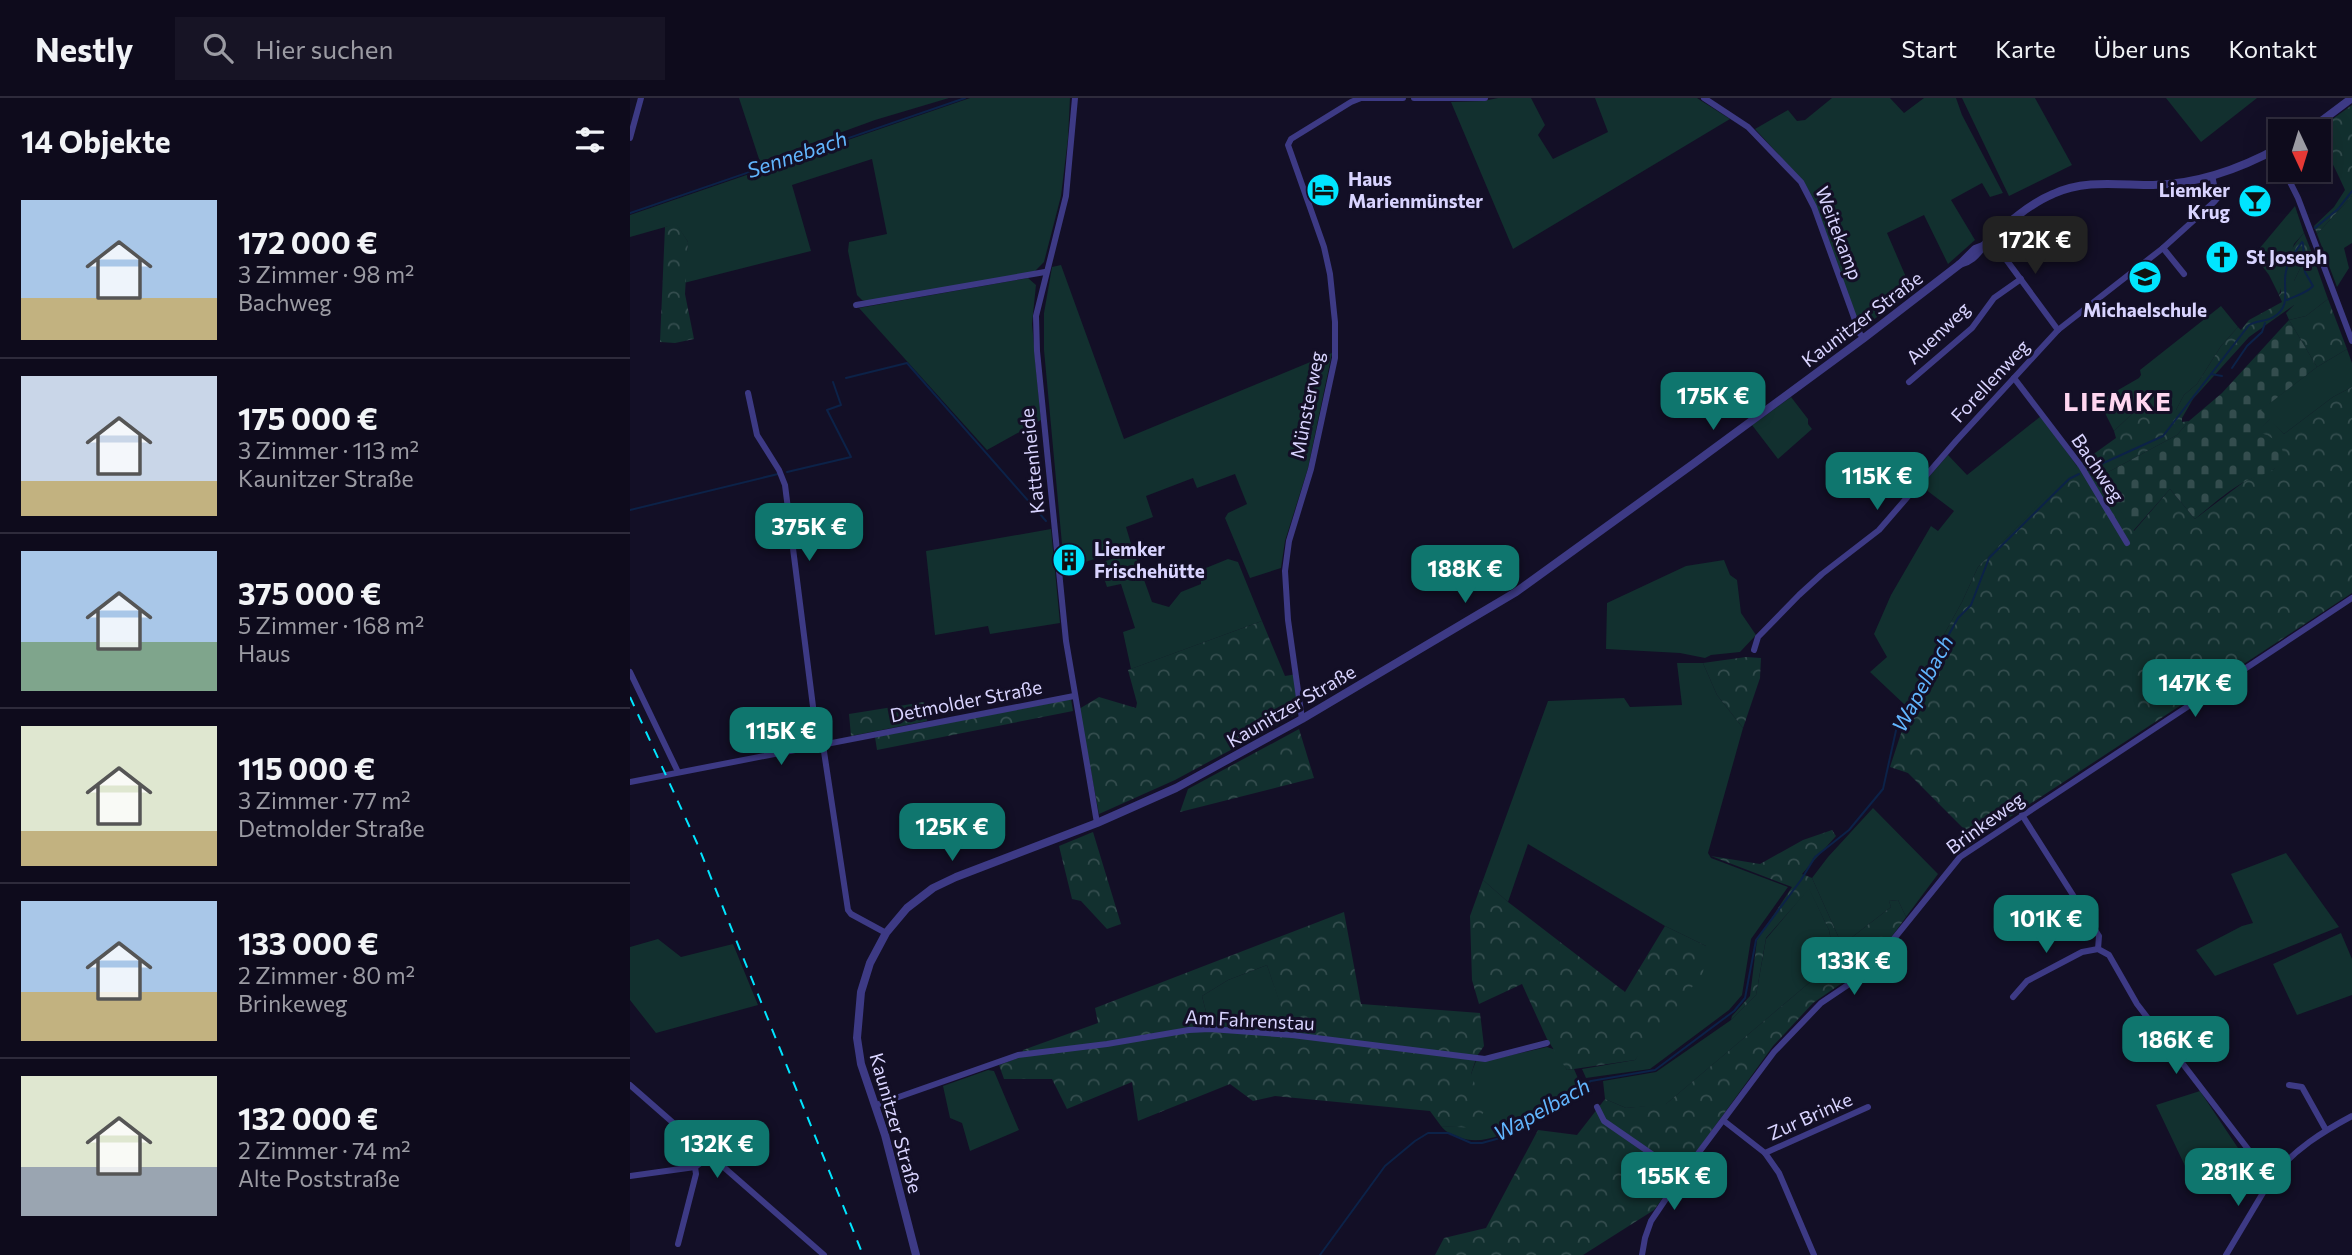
<!DOCTYPE html>
<html lang="de">
<meta charset="utf-8">
<style>
body{margin:0;font-family:Commissioner,sans-serif;background:#171425;color:#f1f3f6;height:100vh;display:flex;flex-direction:column;font-size:26px;white-space:nowrap}
*{box-sizing:border-box;margin:0}
p{font-size:23px;color:#9b9ba3}
.icon{flex:none;width:38px;height:38px;fill:none;stroke:currentColor;stroke-width:2;stroke-linecap:round;stroke-linejoin:round}
.map{position:relative;flex:1;overflow:hidden}
.side{display:flex;flex-direction:column;background:#0e0b1c;width:630px}
.side>*{flex:none}
.needle{width:46px;rotate:176deg}
.controls{position:absolute;left:1638px;top:21px;display:grid;gap:14px}
.controls a{display:grid;place-items:center;width:63px;height:63px;border-radius:0px;background:#0e0b1c;box-shadow:0 7px 28px #0002,0 0 0 2px #2e2b3b;font-size:35px}
.price{position:absolute;translate:-50% -60px;padding:0 16px;border-radius:14px;background:#0f766e;color:#fff;font-size:23px;line-height:46px;filter:drop-shadow(0 2px 4px #0008)}
.price::after{content:'';position:absolute;left:50%;top:42px;width:21px;height:16px;margin-left:-10px;background:inherit;clip-path:polygon(0 0,100% 0,50% 100%)}
.price.current{background:#222;color:#fff}
ul{padding:0;list-style:none}
li{display:flex;align-items:center;gap:21px;height:175px;padding:0 21px}
li+li{border-top:2px solid #2e2b3b}
li span{display:grid;place-items:center;flex:none;width:196px;height:140px;border-radius:0px;color:#555}
li>.icon{margin-inline-start:auto}
span .icon{width:84px;height:84px;fill:#fffc;stroke-width:1}
li b{font-size:30px}
h2{display:flex;justify-content:space-between;align-items:center;height:84px;padding:0 21px;font-size:30px}
header{display:flex;align-items:center;gap:42px;box-sizing:border-box;height:98px;padding:0 35px;background:#0e0b1c;border-bottom:2px solid #2e2b3b}
header strong{font-size:33px}
nav{display:flex;gap:38px;margin-inline-start:auto;font-size:24px}
.search{width:490px;height:63px;background:#171425;display:flex;align-items:center;gap:18px;box-sizing:border-box;padding:0 24px;border-radius:0px;color:#9b9ba3;font-size:26px}
main{display:flex;flex:1;min-height:0}
.map>svg:first-child{display:block}
.green{fill:#12302f}
.forest{fill:url(#forest-crowns);fill-rule:evenodd}
.cemetery{fill:url(#cemetery-stones)}
.lines{fill:none;stroke-linecap:round;stroke-linejoin:round}
.stream{stroke:#0c2248;stroke-width:2}
.minor{stroke:#3d3a85;stroke-width:6}
.tertiary{stroke:#3d3a85;stroke-width:8}
.rail{stroke:#00e5ff;stroke-width:2;stroke-dasharray:10 9;stroke-linecap:butt}
.labels{text-anchor:middle;stroke-width:6;stroke-linejoin:round;paint-order:stroke}
.poi-label{font-size:19px;font-weight:bold;fill:#d9d4ff;stroke:#130f26;text-anchor:start}
.street-label{font-size:19px;fill:#d9d4ff;stroke:#130f26}
.water-label{font-size:21px;font-style:italic;fill:#62b6ff;stroke:#130f26}
.district-label{font-size:26px;font-weight:bold;letter-spacing:2px;fill:#ffd6f0;stroke:#130f26}
</style>
<header>
<strong>Nestly</strong>
<div class="search"><svg class="icon" aria-label="search" viewBox="0 0 24 24"><circle cx="10" cy="10" r="6"/><path d="M15 15l6 6"/></svg>Hier suchen</div>
<nav><a>Start</a><a>Karte</a><a>Über uns</a><a>Kontakt</a></nav>
</header>
<main>
<section class="side">
<h2>14 Objekte<svg class="icon" aria-label="filters" viewBox="0 0 24 24"><path d="M4 7h16M4 17h16"/><circle cx="9" cy="7" r="2"/><circle cx="15" cy="17" r="2"/></svg></h2>
<ul>
<li><span style="background:linear-gradient(#a9c7e8 70%,#c2b280 0)"><svg class="icon" aria-label="home" viewBox="0 0 24 24"><path d="M3 11l9-7 9 7M6 9v11h12V9"/></svg></span><div><b>172 000 €</b><p>3 Zimmer · 98 m²</p><p>Bachweg</p></div></li>
<li><span style="background:linear-gradient(#c9d6e8 75%,#c2b280 0)"><svg class="icon" aria-label="home" viewBox="0 0 24 24"><path d="M3 11l9-7 9 7M6 9v11h12V9"/></svg></span><div><b>175 000 €</b><p>3 Zimmer · 113 m²</p><p>Kaunitzer Straße</p></div></li>
<li><span style="background:linear-gradient(#a9c7e8 65%,#7fa58c 0)"><svg class="icon" aria-label="home" viewBox="0 0 24 24"><path d="M3 11l9-7 9 7M6 9v11h12V9"/></svg></span><div><b>375 000 €</b><p>5 Zimmer · 168 m²</p><p>Haus</p></div></li>
<li><span style="background:linear-gradient(#dfe7d0 75%,#c2b280 0)"><svg class="icon" aria-label="home" viewBox="0 0 24 24"><path d="M3 11l9-7 9 7M6 9v11h12V9"/></svg></span><div><b>115 000 €</b><p>3 Zimmer · 77 m²</p><p>Detmolder Straße</p></div></li>
<li><span style="background:linear-gradient(#a9c7e8 65%,#c2b280 0)"><svg class="icon" aria-label="home" viewBox="0 0 24 24"><path d="M3 11l9-7 9 7M6 9v11h12V9"/></svg></span><div><b>133 000 €</b><p>2 Zimmer · 80 m²</p><p>Brinkeweg</p></div></li>
<li><span style="background:linear-gradient(#dfe7d0 65%,#9aa5b1 0)"><svg class="icon" aria-label="home" viewBox="0 0 24 24"><path d="M3 11l9-7 9 7M6 9v11h12V9"/></svg></span><div><b>132 000 €</b><p>2 Zimmer · 74 m²</p><p>Alte Poststraße</p></div></li>
</ul>
</section>
<div class="map">
<svg width="1722" height="1157" viewBox="0 0 1722 1157">
<defs>
<pattern id="forest-crowns" width="20" height="18" patternUnits="userSpaceOnUse" patternTransform="scale(1.75)"><rect width="20" height="18" fill="#12302f"/><path d="M2 6a3 3 0 1 1 6 0M12 15a3 3 0 1 1 6 0" fill="none" stroke="#344d4e"/></pattern>
<pattern id="cemetery-stones" width="16" height="16" patternUnits="userSpaceOnUse" patternTransform="scale(1.75)"><rect width="16" height="16" fill="#12302f"/><path d="M2 7V4a2 2 0 0 1 4 0v3zM10 15v-3a2 2 0 0 1 4 0v3z" fill="#344d4e"/></pattern>
</defs>
<rect width="100%" height="100%" fill="#130f26"/>
<g class="green">
<path d="M109,0h210l-74,22 -115,42z"/>
<path d="M340,0h100l-2,40 -7,58 -17,66 -10,10 -165,30 -7,-2 -5,-5 -9,-44 1,-9 38,-8 -15,-75 -80,26 19,66 -127,32 4,-41 -12,-18 -46,13v-22z"/>
<path d="M868,0h33l14,27 -7,10 15,24 55,-27 -13,-34h102l33,21 -217,130 -62,-147 32,-1z"/>
<path d="M1202,0h58l14,15 20,-15h32l6,17 41,78 -13,4 -8,-14 -31,17 24,40 -27,24 -24,-49 -37,18 25,58 -51,38 -59,-149 -47,-51 33,-19 9,11 8,-1z"/>
<path d="M1332,0h73l37,67 -63,31z"/>
<path d="M1536,0h91l-56,44z"/>
<path d="M1722,98v47l-8,5 5,20 -12,19 -20,-53z"/>
<path d="M1665,108l9,27 -10,11 -15,51 -10,-20 -15,-20z"/>
<path d="M1680,150l18,51 -22,17 -17,4 -3,-7 8,-8v-24z"/>
<path d="M431,167l63,174 208,-86 -24,115 -23,73 -4,27 -31,10 -25,-60 3,-5 19,-9 -12,-30 -38,14 -4,-10 -47,18 7,21 -27,10 6,20 -56,18 -2,-11 -11,1 -19,-205v-37l8,-46z"/>
<path d="M398,180l8,7 -4,39 9,96 -54,30 -128,-142z"/>
<path d="M1591,208l17,21 -17,19 -24,38 -13,11 -8,15 -43,3 -19,18 -15,-30 40,-23 2,-3 -1,-5z"/>
<path d="M1717,251l5,14v24l-19,10 -49,37 -24,-24 57,-43z"/>
<path d="M1161,299l17,22v5l4,5 -34,30 -26,-34z"/>
<path d="M1411,318l36,50 -99,101 -16,35 -57,103 -35,-33 17,-15 -13,-23 17,-39 40,-69 7,5 16,-20 -33,-25 27,-31 19,20z"/>
<path d="M421,431l9,94 -70,11 -2,-8 -53,9 -9,-84z"/>
<path d="M504,454l18,50 17,5 12,-15 20,-8v-14l27,-11 10,3 24,59 -131,48 -8,-37 12,-4 -14,-44 -14,3 -8,-24z"/>
<path d="M1094,462l6,15 7,5 4,33 15,22 -16,17 -29,3 -6,3 -25,-5 -74,-4 1,-46 79,-37z"/>
<path d="M1047,565h26l14,32 26,33 -35,125 3,5 77,29 -37,52 -9,56 -13,15 -79,59 -64,9 -4,-9 53,-9 71,-114 -41,-20 -137,-82 -20,58 -25,-22 65,-179 76,-3 6,9 52,-2z"/>
<path d="M1243,710l65,66 -32,43 -8,-17 -9,1 2,6 -49,38 -30,-67 16,-21z"/>
<path d="M1656,755l53,74 -124,49 -19,-26 46,-24 11,-3 -22,-49z"/>
<path d="M1179,790l20,42 6,31 -170,144 -39,3 -21,-9 -2,-18 53,-9 75,-52 25,-25 10,-56z"/>
<path d="M1711,835l11,26v36l-55,20 -24,-51z"/>
<path d="M28,841l23,18 52,-13 25,61 -102,28 -26,-33v-53z"/>
<path d="M637,867l24,69 -81,-6 -8,-32 26,-16z"/>
<path d="M917,949l9,3 11,20 7,-1 6,14c-10,6 -17,15 -26,21 -23,17 -66,46 -95,33 -7,-3 -13,-4 -18,-11l32,1 -2,-53 5,-13h9z"/>
<path d="M358,972l6,1 25,59 -49,21 -8,-28 -12,-5 -7,-32z"/>
<path d="M1570,993l44,66 -4,3 3,5 -47,24 -40,-84z"/>
</g>
<g class="forest">
<path d="M1722,7v91l-35,38 -3,-8 20,-19 11,-17c-4,-11 -26,-51 -26,-59h-3z"/>
<path d="M46,125l12,19 -3,52 9,45 -19,4 -15,-1 5,-115z"/>
<path d="M1674,135l6,15 -16,33v24l-45,32 -56,62 -11,19v4l7,-1 -12,14 -78,42 35,54 36,-42 25,30 50,-38 29,-12 8,-11 -26,-26 14,-13 14,15 49,-37 19,-10v206l-377,247 -67,-67 -18,-6 19,-58 -4,-4 57,-103 16,-35 96,-99 42,-30 -2,-7 19,-18 30,-11 7,8h6l8,-15 13,-11 24,-38 17,-19 3,3 8,-10 33,-18 -3,-7 2,-2c-3,-23 8,-43 23,-60z"/>
<path d="M1698,201l19,50 -30,18 -28,-47 17,-4z"/>
<path d="M632,523l23,55 12,-2 6,37 -128,69 -76,34 -20,-105 20,-12 37,11 1,-5 -9,-33z"/>
<path d="M1116,559l15,1 -1,20 -17,50 -26,-33 -14,-32z"/>
<path d="M441,601l2,12 -196,39 -2,-13z"/>
<path d="M294,604l3,19 -76,15 -2,-22z"/>
<path d="M669,631l15,49 -134,34 8,-23z"/>
<path d="M1202,732l4,6 -34,38 10,4 30,67 49,-38 -2,-6 9,-1 8,17 -32,44 -61,42 -40,43 -119,164 -71,45h-148l9,-17 42,-10 52,-98 39,5 28,-36 21,9 40,-4 169,-143 -6,-31 -20,-41 -43,49 -10,57 -25,25 1,-4 18,-20 7,-56 35,-53 -81,-31 49,8 43,-24z"/>
<path d="M463,734l28,92 -14,5 -26,-28 -9,-2 -13,-53z"/>
<path d="M853,782l25,22 117,90 40,-66 41,20 -3,27 -68,87 -68,10 -20,-31 -25,-55 -43,20 -7,-24 -2,-64z"/>
<path d="M714,814l17,92 119,9 4,33 -7,10 -6,18 14,36 -12,18 -32,-2 -11,-15 -155,-15 -22,5 -23,-17 -92,37 -6,-39 -65,27 -15,-30h-48l-5,-14 22,-8 2,-7 75,-27 -3,-15zM637,867l23,69 -80,-6 -8,-32 26,-16z"/>
</g>
<path class="cemetery" d="M1659,222l28,47 -56,43 9,9 -13,13c17,3 39,21 17,37 -8,6 -21,8 -30,13 -18,10 -34,25 -49,37l-25,-30 -37,42 -34,-54 78,-42 12,-14 33,-28z"/>
<g class="lines">
<g class="stream">
<path d="M0,115l335,-115"/>
<path d="M1685,130l23,-19 14,-18"/>
<path d="M1657,202c8,-4 20,-7 26,-14l-8,-14 -2,-29"/>
<path d="M1602,270l15,-22 15,-14 3,-9"/>
<path d="M1581,276l11,2"/>
<path d="M216,280l61,-15 139,158"/>
<path d="M1458,372l75,-34 86,-111c9,-5 18,-3 26,-9 17,-11 7,-29 11,-45 2,-10 10,-20 16,-29"/>
<path d="M157,374l64,-15 -24,-47 14,-5 -8,-23"/>
<path d="M0,412l148,-36"/>
<path d="M690,1157l65,-89 30,-25 13,-8h20l23,10h11l18,-5 57,-33 18,-17 16,-7 64,-11 79,-59 11,-13 11,-58 45,-60 14,-23 34,-27 34,-41 14,-63 26,-51 14,-19 21,-38 13,-13 18,-47 80,-79 10,-5"/>
</g>
<g class="minor">
<path d="M445,0l-9,98 -30,120 1,35 29,290 31,182"/>
<path d="M784,0h71"/>
<path d="M1074,0l44,29 53,55 13,25 46,127 4,4"/>
<path d="M0,40l11,-40"/>
<path d="M1644,52l6,13"/>
<path d="M1654,72l14,28 54,143"/>
<path d="M1361,141l67,91"/>
<path d="M1533,150l21,26"/>
<path d="M226,207l189,-33"/>
<path d="M1384,280l67,88 46,77"/>
<path d="M1279,284l63,-54 22,-30 27,-19"/>
<path d="M118,295l9,42 22,35 6,15 33,261"/>
<path d="M1124,552l4,-13 41,-42 23,-21 57,-44 77,-89 102,-111 105,-82 51,-46 6,-7 -5,-5 -3,-15"/>
<path d="M0,574l48,100"/>
<path d="M672,621l-14,-99 -3,-49 4,-30 22,-72 24,-111v-36l-5,-48 -6,-27 -36,-102 3,-6 60,-37 10,-4h42"/>
<path d="M193,647l25,165 3,4 35,19"/>
<path d="M0,684l444,-86"/>
<path d="M1392,717l77,121 -1,13"/>
<path d="M1383,899l14,-16 55,-29 16,-3 11,6 28,49 127,166 9,6"/>
<path d="M0,987l194,170"/>
<path d="M1659,987l13,2 24,43"/>
<path d="M246,1007l142,-50 89,-11 82,-14 21,-1 82,6 193,24 62,-16"/>
<path d="M967,1009l7,14 78,54"/>
<path d="M1094,1023l41,32 14,20 35,82"/>
<path d="M1135,1055l103,-46"/>
<path d="M0,1078l65,-9 15,-11"/>
<path d="M48,1146l18,-70 -1,-7"/>
<path d="M1012,1157l3,-17 6,-17 31,-46 92,-123 47,-49 46,-31 93,-115 392,-259"/>
<path d="M1596,1157l47,-79c22,-27 49,-44 79,-60"/>
</g>
<g class="tertiary">
<path d="M1678,33l44,-33"/>
<path d="M1330,166c15,-4 18,-13 28,-23 19,-17 41,-37 65,-47 31,-15 66,-9 100,-9 44,-1 89,-17 127,-38"/>
<path d="M286,1157l-31,-120 -24,-71 -4,-26 4,-46 9,-29 16,-30 21,-25 26,-20 23,-11 141,-54 79,-35 126,-69 214,-127 177,-128 171,-126 96,-74 15,-15 8,-3"/>
</g>
<path class="rail" d="M0,599l67,146 166,412"/>
</g>
<defs>
<symbol id="hotel-disc" viewBox="-11 -11 22 22"><circle r="9.5" fill="#00e5ff" stroke="#130f26"/><path d="M-6-4.5h1.5V1H6V5H4.5V3h-9V5H-6ZM-4 0a1.8 1.8 0 1 1 3.6 0ZM.5 0V-2.5h3Q6-2.5 6 0Z" fill="#111"/></symbol>
<symbol id="bar-disc" viewBox="-11 -11 22 22"><circle r="9.5" fill="#00e5ff" stroke="#130f26"/><path d="M-6-5H6L.8 .8V4.5H3.5V6h-7V4.5H-.8V.8Z" fill="#111"/></symbol>
<symbol id="church-disc" viewBox="-11 -11 22 22"><circle r="9.5" fill="#00e5ff" stroke="#130f26"/><path d="M-1.2-6h2.4v3.5h3.3v2.4h-3.3V6h-2.4V-.1h-3.3v-2.4h3.3Z" fill="#111"/></symbol>
<symbol id="school-disc" viewBox="-11 -11 22 22"><circle r="9.5" fill="#00e5ff" stroke="#130f26"/><path d="M0-5L7-2L0 1L-7-2ZM-4 1L0 2.5L4 1V4Q0 6-4 4Z" fill="#111"/></symbol>
<symbol id="building-disc" viewBox="-11 -11 22 22"><circle r="9.5" fill="#00e5ff" stroke="#130f26"/><path d="M-4-6H4V6H1V3H-1V6H-4ZM-2.5-4.3h1.7v1.8h-1.7ZM.8-4.3h1.7v1.8H.8ZM-2.5-1h1.7V.8h-1.7ZM.8-1h1.7V.8H.8Z" fill="#111"/></symbol>
</defs>
<g fill-rule="evenodd">
<use href="#hotel-disc" x="674" y="73" width="38" height="38"/>
<use href="#bar-disc" x="1606" y="84" width="38" height="38"/>
<use href="#church-disc" x="1573" y="140" width="38" height="38"/>
<use href="#school-disc" x="1496" y="160" width="38" height="38"/>
<use href="#building-disc" x="420" y="443" width="38" height="38"/>
</g>
<g class="labels">
<g class="poi-label">
<text x="718" y="88">Haus<tspan x="718" dy="22">Marienmünster</tspan></text>
<text x="1600" y="99" text-anchor="end">Liemker<tspan x="1600" dy="22">Krug</tspan></text>
<text x="1616" y="166">St Joseph</text>
<text x="1515" y="219" text-anchor="middle">Michaelschule</text>
<text x="464" y="458">Liemker<tspan x="464" dy="22">Frischehütte</tspan></text>
</g>
<g class="street-label">
<text transform="translate(1209 135) rotate(69)" y="7">Weitekamp</text>
<text transform="translate(1232 221) rotate(-37)" y="7">Kaunitzer Straße</text>
<text transform="translate(1308 235) rotate(-44)" y="7">Auenweg</text>
<text transform="translate(1360 283) rotate(-47)" y="7">Forellenweg</text>
<text transform="translate(677 307) rotate(-79)" y="7">Münsterweg</text>
<text transform="translate(402 363) rotate(-96)" y="7">Kattenheide</text>
<text transform="translate(1468 370) rotate(56)" y="7">Bachweg</text>
<text transform="translate(336 603) rotate(-11)" y="7">Detmolder Straße</text>
<text transform="translate(661 608) rotate(-30)" y="7">Kaunitzer Straße</text>
<text transform="translate(1355 725) rotate(-36)" y="7">Brinkeweg</text>
<text transform="translate(620 922) rotate(3)" y="7">Am Fahrenstau</text>
<text transform="translate(1180 1018) rotate(-24)" y="7">Zur Brinke</text>
<text transform="translate(266 1025) rotate(74)" y="7">Kaunitzer Straße</text>
</g>
<g class="water-label">
<text transform="translate(167 57) rotate(-19)" y="7">Sennebach</text>
<text transform="translate(1293 586) rotate(-62)" y="7">Wapelbach</text>
<text transform="translate(912 1012) rotate(-29)" y="7">Wapelbach</text>
</g>
<g class="district-label">
<text x="1488" y="313">LIEMKE</text>
</g>
</g>
</svg>
<div class="controls">
<a><svg class="needle" viewBox="-14 -14 28 28"><path d="M0-13l5 13h-10z" fill="#e53935"/><path d="M0 13l5-13h-10z" fill="#9b9ba3"/></svg></a>
</div>
<b class="price current" style="left:1405px;top:178px">172K €</b>
<b class="price" style="left:1083px;top:334px">175K €</b>
<b class="price" style="left:1247px;top:414px">115K €</b>
<b class="price" style="left:179px;top:465px">375K €</b>
<b class="price" style="left:835px;top:507px">188K €</b>
<b class="price" style="left:1565px;top:621px">147K €</b>
<b class="price" style="left:151px;top:669px">115K €</b>
<b class="price" style="left:322px;top:765px">125K €</b>
<b class="price" style="left:1416px;top:857px">101K €</b>
<b class="price" style="left:1224px;top:899px">133K €</b>
<b class="price" style="left:1546px;top:978px">186K €</b>
<b class="price" style="left:87px;top:1082px">132K €</b>
<b class="price" style="left:1608px;top:1110px">281K €</b>
<b class="price" style="left:1044px;top:1114px">155K €</b>
</div>
</main>
